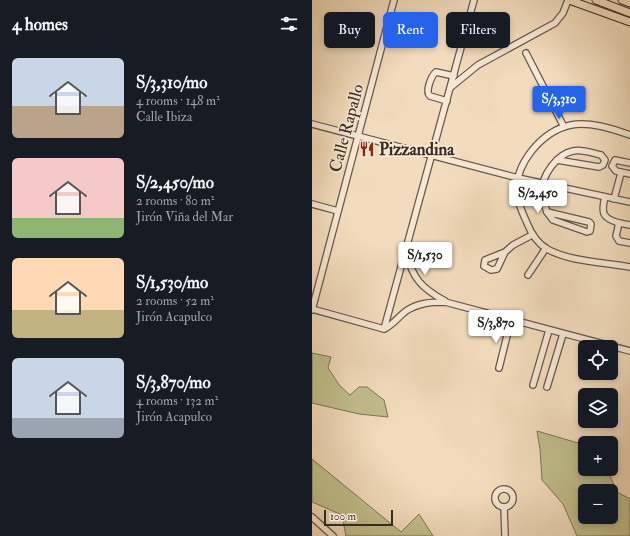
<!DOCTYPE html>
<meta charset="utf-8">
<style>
body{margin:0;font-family:"IM FELL Double Pica",serif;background:#242831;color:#f1f3f6;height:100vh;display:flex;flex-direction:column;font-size:15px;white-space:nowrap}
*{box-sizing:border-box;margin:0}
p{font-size:13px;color:#9ea1a6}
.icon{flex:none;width:22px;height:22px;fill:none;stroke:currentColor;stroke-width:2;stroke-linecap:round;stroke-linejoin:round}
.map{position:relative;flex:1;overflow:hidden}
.details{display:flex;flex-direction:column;background:#171b24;width:312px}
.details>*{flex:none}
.top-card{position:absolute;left:12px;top:12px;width:246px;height:36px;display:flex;gap:8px}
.fabs{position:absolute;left:266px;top:340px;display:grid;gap:8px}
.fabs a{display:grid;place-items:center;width:40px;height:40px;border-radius:6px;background:#171b24;box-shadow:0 2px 6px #0003;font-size:20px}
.scale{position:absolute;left:12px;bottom:10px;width:69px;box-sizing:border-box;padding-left:4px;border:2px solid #372b26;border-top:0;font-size:11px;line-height:14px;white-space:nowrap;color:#372b26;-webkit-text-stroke:3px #f7e8d4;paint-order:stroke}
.price{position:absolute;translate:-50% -34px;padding:0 9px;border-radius:4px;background:#fff;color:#222;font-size:13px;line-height:26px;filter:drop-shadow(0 1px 2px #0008)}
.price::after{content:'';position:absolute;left:50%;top:24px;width:12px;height:9px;margin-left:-6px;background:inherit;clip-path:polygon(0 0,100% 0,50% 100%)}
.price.on{background:#2563eb;color:#fff}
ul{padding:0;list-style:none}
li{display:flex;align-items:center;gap:12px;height:100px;padding:0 12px}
li span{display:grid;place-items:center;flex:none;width:112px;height:80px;border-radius:6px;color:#555}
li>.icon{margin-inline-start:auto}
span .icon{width:48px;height:48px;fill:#fffc;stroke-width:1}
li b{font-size:17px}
h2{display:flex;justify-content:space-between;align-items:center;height:48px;padding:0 12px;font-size:17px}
.tag{padding:0 14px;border-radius:6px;background:#171b24;box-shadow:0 2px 6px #0003;font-size:14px;line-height:36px}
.tag.on{background:#2563eb;color:#fff}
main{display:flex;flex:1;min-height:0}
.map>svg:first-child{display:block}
.green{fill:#c1bf8d;stroke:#7c755a;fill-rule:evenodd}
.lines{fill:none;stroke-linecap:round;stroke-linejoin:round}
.minor-casing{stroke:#66574c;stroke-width:8}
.major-casing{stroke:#372b26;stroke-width:9}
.minor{stroke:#f7e8d4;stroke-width:5.5}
.major{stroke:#f3dcbd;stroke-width:7}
.labels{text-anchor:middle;stroke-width:3.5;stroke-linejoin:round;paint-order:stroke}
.street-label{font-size:17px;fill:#372b26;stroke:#f7e8d4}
.poi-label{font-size:17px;font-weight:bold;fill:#372b26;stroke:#f7e8d4;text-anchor:start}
</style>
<main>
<section class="details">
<h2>4 homes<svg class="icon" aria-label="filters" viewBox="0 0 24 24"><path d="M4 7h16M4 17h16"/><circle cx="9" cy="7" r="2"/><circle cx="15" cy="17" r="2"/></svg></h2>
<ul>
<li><span style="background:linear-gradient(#c9d6e8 60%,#b9a48a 0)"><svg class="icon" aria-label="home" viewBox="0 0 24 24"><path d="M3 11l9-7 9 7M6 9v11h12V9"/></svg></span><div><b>S/3,310/mo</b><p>4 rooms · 148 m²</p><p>Calle Ibiza</p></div></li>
<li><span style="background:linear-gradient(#f6c9c9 75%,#8fb573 0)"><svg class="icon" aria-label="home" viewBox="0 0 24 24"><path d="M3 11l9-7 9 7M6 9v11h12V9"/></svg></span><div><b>S/2,450/mo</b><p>2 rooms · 80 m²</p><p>Jirón Viña del Mar</p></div></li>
<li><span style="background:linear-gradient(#ffd9b3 65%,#c2b280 0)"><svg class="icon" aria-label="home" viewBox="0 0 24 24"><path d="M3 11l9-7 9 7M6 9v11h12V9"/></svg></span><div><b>S/1,530/mo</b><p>2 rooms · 52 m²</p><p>Jirón Acapulco</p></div></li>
<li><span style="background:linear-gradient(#c9d6e8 75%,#9aa5b1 0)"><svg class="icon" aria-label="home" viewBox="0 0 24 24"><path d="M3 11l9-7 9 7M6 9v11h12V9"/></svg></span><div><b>S/3,870/mo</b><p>4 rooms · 132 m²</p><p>Jirón Acapulco</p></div></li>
</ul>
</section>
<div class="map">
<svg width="318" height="536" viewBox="0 0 318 536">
<rect width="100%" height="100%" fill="#f3dcbd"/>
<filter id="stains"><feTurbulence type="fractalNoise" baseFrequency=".005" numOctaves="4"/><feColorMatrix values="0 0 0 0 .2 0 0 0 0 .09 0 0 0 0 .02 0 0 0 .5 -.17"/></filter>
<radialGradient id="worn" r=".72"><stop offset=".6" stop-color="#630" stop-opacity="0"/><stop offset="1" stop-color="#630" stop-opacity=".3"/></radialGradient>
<g class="green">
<path d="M0,353l19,4 -3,11 12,18 10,9 9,-8h8l17,13 4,17 -29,-3 -47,-11z"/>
<path d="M225,431l48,14v24h22l10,23 13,7v37h-53l-14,-32 -21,-24 -2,-31zM273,491h26v26h-26z"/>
<path d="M0,459l89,73 18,-18 14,22h-87l-4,-21 -30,-13z"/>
</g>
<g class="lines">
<defs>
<g id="minor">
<path d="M214,53l38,74"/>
<path d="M139,87l27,-22 77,-42 8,-10 5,-13"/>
<path d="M135,101l-17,-5c-5,-4 1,-20 6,-24l18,4"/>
<path d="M0,124l206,54 112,24"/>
<path d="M318,135c-17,-6 -41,-14 -59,-10 -29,6 -57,39 -54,69 1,10 6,20 10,29 4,10 10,20 20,26 24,13 56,13 83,18"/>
<path d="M318,163l-15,-3 -3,6 4,5 14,3"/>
<path d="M293,197c-4,16 -3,21 14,26"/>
<path d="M302,199l7,-26"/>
<path d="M0,204l26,7"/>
<path d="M235,212c-2,-6 -5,-14 -5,-21 0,-16 15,-37 31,-40 9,-2 19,2 28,4l4,5 -2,5 -4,2 -42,-7"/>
<path d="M235,212l42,10 2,2 -1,7 -3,1 -34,-12z"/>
<path d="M318,225l-11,-2 -3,13 3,5 11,2"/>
<path d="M95,252c4,26 16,37 38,49"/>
<path d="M193,252l-8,17 -6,1 -7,-4 1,-6 20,-8 8,-7 19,-10"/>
<path d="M216,275l18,-27"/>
<path d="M0,309l72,20c9,-4 14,-12 22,-18 12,-8 25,-9 39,-9l185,49"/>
<path d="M0,310l82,-310"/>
<path d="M72,329l90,-329"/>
<path d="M187,368l12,-48"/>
<path d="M221,385l16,-55"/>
<path d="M235,387l16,-53"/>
<circle cx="192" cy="498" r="9"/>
<path d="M192,507l1,29"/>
<path d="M0,517l21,19"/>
</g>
<g id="major">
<path d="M257,0l61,22"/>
<path d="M284,0l34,13"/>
<path d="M310,0l8,3"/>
</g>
</defs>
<use href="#minor" class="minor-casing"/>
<use href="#major" class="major-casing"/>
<use href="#minor" class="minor"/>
<use href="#major" class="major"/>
</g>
<defs>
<symbol id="restaurant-bare" viewBox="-9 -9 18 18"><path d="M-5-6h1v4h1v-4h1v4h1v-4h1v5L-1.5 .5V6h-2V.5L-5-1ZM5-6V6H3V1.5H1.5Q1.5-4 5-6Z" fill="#8f2418" stroke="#f7e8d4" stroke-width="2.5" paint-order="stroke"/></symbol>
</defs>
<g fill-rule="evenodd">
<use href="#restaurant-bare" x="44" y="138" width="22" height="22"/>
</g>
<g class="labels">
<g class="street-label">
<text transform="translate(34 128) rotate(-75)" y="6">Calle Rapallo</text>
</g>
<g class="poi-label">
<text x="67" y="155">Pizzandina</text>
</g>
</g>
<rect width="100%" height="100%" filter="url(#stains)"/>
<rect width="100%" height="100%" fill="url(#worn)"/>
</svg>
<div class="fabs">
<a><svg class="icon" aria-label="locate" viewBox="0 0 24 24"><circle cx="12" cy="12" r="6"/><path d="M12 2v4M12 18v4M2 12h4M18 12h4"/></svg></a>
<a><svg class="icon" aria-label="layers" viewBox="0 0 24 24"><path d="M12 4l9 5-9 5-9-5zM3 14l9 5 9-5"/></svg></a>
<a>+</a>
<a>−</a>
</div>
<div class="scale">100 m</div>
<b class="price on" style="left:247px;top:120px">S/3,310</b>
<b class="price" style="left:226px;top:214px">S/2,450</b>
<b class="price" style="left:113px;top:276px">S/1,530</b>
<b class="price" style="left:184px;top:344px">S/3,870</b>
<div class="top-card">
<a class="tag">Buy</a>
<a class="tag on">Rent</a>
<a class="tag">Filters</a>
</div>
</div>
</main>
